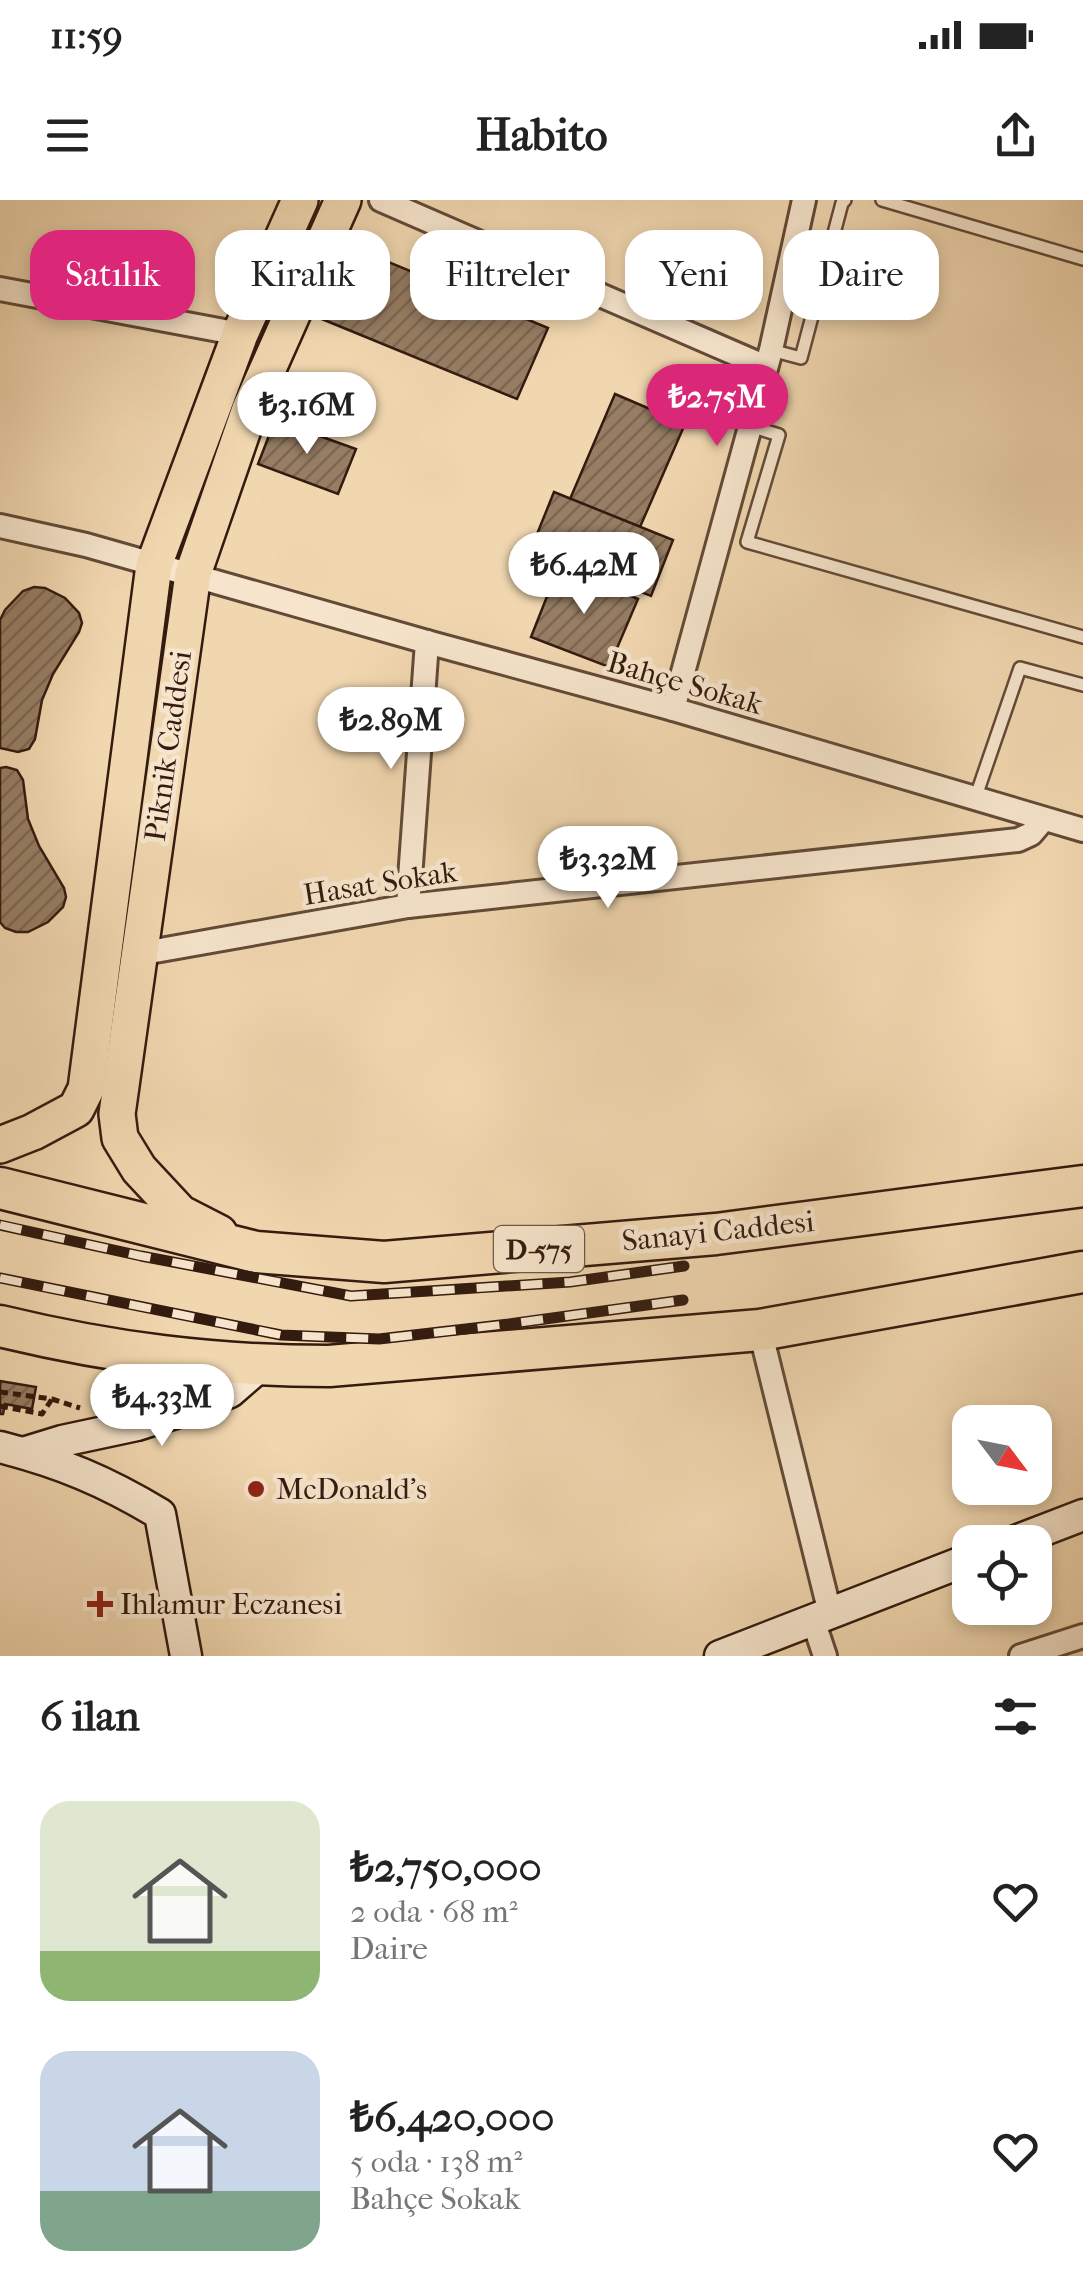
<!DOCTYPE html>
<html lang="tr">
<meta charset="utf-8">
<style>
body{margin:0;font-family:"IM FELL French Canon",serif;background:#f6f6f6;color:#222;height:100vh;display:flex;flex-direction:column;font-size:38px;white-space:nowrap}
*{box-sizing:border-box;margin:0}
p{font-size:32px;color:#767676}
.icon{flex:none;width:55px;height:55px;fill:none;stroke:currentColor;stroke-width:2;stroke-linecap:round;stroke-linejoin:round}
.map{position:relative;height:1456px;overflow:hidden}
.drawer{display:flex;flex-direction:column;background:#fff;flex:1}
.drawer>*{flex:none}
.guide{position:absolute;left:30px;top:30px;width:1025px;height:90px;display:flex;gap:20px}
.needle{width:65px;rotate:122deg}
.buttons{position:absolute;left:952px;top:1205px;display:grid;gap:20px}
.buttons a{display:grid;place-items:center;width:100px;height:100px;border-radius:20px;background:#fff;box-shadow:0 5px 15px #0003;font-size:50px}
.price{position:absolute;translate:-50% -85px;padding:0 22px;border-radius:35px;background:#fff;color:#222;font-size:32px;line-height:65px;filter:drop-shadow(0 2px 5px #0008)}
.price::after{content:'';position:absolute;left:50%;top:60px;width:30px;height:22px;margin-left:-15px;background:inherit;clip-path:polygon(0 0,100% 0,50% 100%)}
.price.on{background:#db2777;color:#fff}
ul{padding:0;list-style:none}
li{display:flex;align-items:center;gap:30px;height:250px;padding:0 40px}
li span{display:grid;place-items:center;flex:none;width:280px;height:200px;border-radius:30px;color:#555}
li>.icon{margin-inline-start:auto}
span .icon{width:120px;height:120px;fill:#fffc;stroke-width:1}
li b{font-size:42px}
h2{display:flex;justify-content:space-between;align-items:center;height:120px;padding:0 40px;font-size:42px}
.tag{padding:0 35px;border-radius:30px;background:#fff;box-shadow:0 5px 15px #0003;font-size:35px;line-height:90px}
.tag.on{background:#db2777;color:#fff}
.status{display:flex;justify-content:space-between;align-items:center;height:70px;padding:0 50px;background:#fff;direction:ltr}
.status svg{height:28px;fill:currentColor}
header{display:flex;justify-content:space-between;align-items:center;height:130px;padding:0 40px;background:#fff;font-size:45px;font-weight:800}
.map>svg:first-child{display:block}
.building{fill:url(#building-hatch);stroke:#341b0f;stroke-width:2.5}
.lines{fill:none;stroke-linecap:round;stroke-linejoin:round}
.lane-casing{stroke:#634a37;stroke-width:16}
.street-casing{stroke:#634a37;stroke-width:28}
.secondary-casing{stroke:#341b0f;stroke-width:35}
.primary-casing{stroke:#341b0f;stroke-width:40}
.highway-casing{stroke:#341b0f;stroke-width:45}
.path{stroke:#341b0f;stroke-width:5;stroke-dasharray:8 5;stroke-linecap:butt}
.lane{stroke:#f6e5cc;stroke-width:11}
.street{stroke:#f6e5cc;stroke-width:22}
.secondary{stroke:#f6e5cc;stroke-width:30}
.primary{stroke:#f1d7b0;stroke-width:35}
.highway{stroke:#f1d7b0;stroke-width:40}
.rail-casing{stroke:#341b0f;stroke-width:11}
.rail{stroke:#f6e5cc;stroke-width:8;stroke-dasharray:22;stroke-linecap:butt}
.poi-dot{fill:#8f2418;stroke:#f6e5cc;stroke-width:4}
.labels{text-anchor:middle;stroke-width:9;stroke-linejoin:round;paint-order:stroke}
.shield{fill:#f6e5cc;stroke:#6e5848;stroke-width:2.5}
.shield-label{font-size:28px;font-weight:bold;fill:#341b0f}
.street-label{font-size:30px;fill:#341b0f;stroke:#f6e5cc}
.poi-label{font-size:30px;fill:#341b0f;stroke:#f6e5cc;text-anchor:start}
</style>
<div class="status"><b>11:59</b><svg viewBox="0 0 49 12"><path d="M0 12V9h3v3zM5 12V6h3v6zM10 12V3h3v9zM15 12V0h3v12zM26 1h20v11H26zM47 4h2v5h-2z"/></svg></div>
<header><svg class="icon" aria-label="menu" viewBox="0 0 24 24"><path d="M4 6h16M4 12h16M4 18h16"/></svg>Habito<svg class="icon" aria-label="share" viewBox="0 0 24 24"><path d="M12 15V3M7 8l5-5 5 5M5 13v7h14v-7"/></svg></header>
<div class="map">
<svg width="1083" height="1456" viewBox="0 0 1083 1456">
<defs>
<pattern id="building-hatch" width="6" height="6" patternUnits="userSpaceOnUse" patternTransform="scale(2.5)"><rect width="6" height="6" fill="#967d63"/><path d="M-1 1l2-2M0 6l6-6M5 7l2-2" fill="none" stroke="#7b6650"/></pattern>
</defs>
<rect width="100%" height="100%" fill="#f1d7b0"/>
<filter id="stains"><feTurbulence type="fractalNoise" baseFrequency=".002" numOctaves="4"/><feColorMatrix values="0 0 0 0 .2 0 0 0 0 .09 0 0 0 0 .02 0 0 0 .5 -.17"/></filter>
<radialGradient id="worn" r=".72"><stop offset=".6" stop-color="#630" stop-opacity="0"/><stop offset="1" stop-color="#630" stop-opacity=".3"/></radialGradient>
<g class="building">
<path d="M345,44l203,84 -31,71 -205,-84z"/>
<path d="M615,194l70,30 -45,103 -70,-28z"/>
<path d="M275,220l81,29 -18,45 -80,-30z"/>
<path d="M554,292l119,48 -22,56 -120,-47z"/>
<path d="M559,366l79,33 -29,68 -78,-30z"/>
<path d="M34,387l11,1 20,10 14,15 3,10 -3,9 -26,42 -11,26 -7,39 -6,10 -11,3 -18,-4v-128l5,-10 18,-19z"/>
<path d="M6,567l11,3 6,10 5,39 11,27 25,42 2,9 -3,10 -15,15 -20,10h-12l-11,-4 -5,-6v-154z"/>
<path d="M0,1181l36,6 -4,22 -27,-5 -2,10h-3z"/>
</g>
<g class="lines">
<defs>
<g id="lane">
<path d="M882,0l201,59"/>
<path d="M771,150l30,8 41,-155 3,-3"/>
<path d="M750,226l29,9 -32,107 336,95"/>
<path d="M975,599l45,-131 63,17"/>
</g>
<g id="street">
<path d="M381,0l385,167"/>
<path d="M0,89l240,45"/>
<path d="M0,326l86,19 341,97 246,67 410,121"/>
<path d="M673,509l98,-359 33,-150"/>
<path d="M408,706l19,-264"/>
<path d="M138,754l270,-48 610,-66 13,-6 12,-14"/>
<path d="M760,1130l70,283"/>
<path d="M813,1420l12,36"/>
<path d="M1021,1456l62,-20"/>
</g>
<g id="secondary">
<path d="M0,1247c62,16 105,34 160,67l26,142"/>
<path d="M23,1253l39,-12 75,-16 63,-20 30,-13 30,-26"/>
<path d="M1013,1342l70,-27"/>
<path d="M720,1456l250,-97"/>
</g>
<g id="primary">
<path d="M0,945l33,-13 43,-23 10,-20 68,-524 86,-231 60,-134"/>
<path d="M219,1033l-39,-20 -41,-44 -19,-31 -3,-24 76,-540 57,-165 93,-209"/>
</g>
<g id="highway">
<path d="M0,988l256,64 128,10 332,-28 367,-48"/>
<path d="M0,1126c112,27 213,40 329,40l431,-36 323,-58"/>
</g>
</defs>
<use href="#lane" class="lane-casing"/>
<use href="#street" class="street-casing"/>
<use href="#secondary" class="secondary-casing"/>
<use href="#primary" class="primary-casing"/>
<use href="#highway" class="highway-casing"/>
<g class="path">
<path d="M0,1192l52,7 28,9"/>
<path d="M0,1206l42,8 10,-15"/>
</g>
<use href="#lane" class="lane"/>
<use href="#street" class="street"/>
<use href="#secondary" class="secondary"/>
<use href="#primary" class="primary"/>
<use href="#highway" class="highway"/>
<defs>
<g id="rail">
<path d="M0,1025l141,31 210,40 219,-14 114,-16"/>
<path d="M0,1078l281,57 98,4 130,-15 174,-24"/>
</g>
</defs>
<use href="#rail" class="rail-casing"/>
<use href="#rail" class="rail"/>
</g>
<g class="poi-dot">
<circle cx="256" cy="1289" r="10"/>
<path d="M95 1389h10v10h10v10h-10v10h-10v-10h-10v-10h10z"/>
</g>
<g class="labels">
<rect class="shield" x="494" y="1026" width="90" height="46" rx="8"/>
<g class="shield-label">
<text x="539" y="1059">D-575</text>
</g>
<g class="street-label">
<text transform="translate(685 483) rotate(16)" y="10">Bahçe Sokak</text>
<text transform="translate(168 546) rotate(-82)" y="10">Piknik Caddesi</text>
<text transform="translate(380 683) rotate(-9)" y="10">Hasat Sokak</text>
<text transform="translate(718 1031) rotate(-6)" y="10">Sanayi Caddesi</text>
</g>
<g class="poi-label">
<text x="276" y="1299">McDonald's</text>
<text x="120" y="1414">Ihlamur Eczanesi</text>
</g>
</g>
<rect width="100%" height="100%" filter="url(#stains)"/>
<rect width="100%" height="100%" fill="url(#worn)"/>
</svg>
<div class="buttons">
<a><svg class="needle" viewBox="-14 -14 28 28"><path d="M0-13l5 13h-10z" fill="#e53935"/><path d="M0 13l5-13h-10z" fill="#767676"/></svg></a>
<a><svg class="icon" aria-label="locate" viewBox="0 0 24 24"><circle cx="12" cy="12" r="6"/><path d="M12 2v4M12 18v4M2 12h4M18 12h4"/></svg></a>
</div>
<b class="price on" style="left:717px;top:249px">₺2.75M</b>
<b class="price" style="left:307px;top:257px">₺3.16M</b>
<b class="price" style="left:584px;top:417px">₺6.42M</b>
<b class="price" style="left:391px;top:572px">₺2.89M</b>
<b class="price" style="left:608px;top:711px">₺3.32M</b>
<b class="price" style="left:162px;top:1249px">₺4.33M</b>
<div class="guide">
<a class="tag on">Satılık</a>
<a class="tag">Kiralık</a>
<a class="tag">Filtreler</a>
<a class="tag">Yeni</a>
<a class="tag">Daire</a>
</div>
</div>
<section class="drawer">
<h2>6 ilan<svg class="icon" aria-label="filters" viewBox="0 0 24 24"><path d="M4 7h16M4 17h16"/><circle cx="9" cy="7" r="2"/><circle cx="15" cy="17" r="2"/></svg></h2>
<ul>
<li><span style="background:linear-gradient(#dfe7d0 75%,#8fb573 0)"><svg class="icon" aria-label="home" viewBox="0 0 24 24"><path d="M3 11l9-7 9 7M6 9v11h12V9"/></svg></span><div><b>₺2,750,000</b><p>2 oda · 68 m²</p><p>Daire</p></div><svg class="icon" aria-label="heart" viewBox="0 0 24 24"><path d="M12 20l-8-8c-3-5 5-10 8-4 3-6 11-1 8 4z"/></svg></li>
<li><span style="background:linear-gradient(#c9d6e8 70%,#7fa58c 0)"><svg class="icon" aria-label="home" viewBox="0 0 24 24"><path d="M3 11l9-7 9 7M6 9v11h12V9"/></svg></span><div><b>₺6,420,000</b><p>5 oda · 138 m²</p><p>Bahçe Sokak</p></div><svg class="icon" aria-label="heart" viewBox="0 0 24 24"><path d="M12 20l-8-8c-3-5 5-10 8-4 3-6 11-1 8 4z"/></svg></li>
</ul>
</section>
